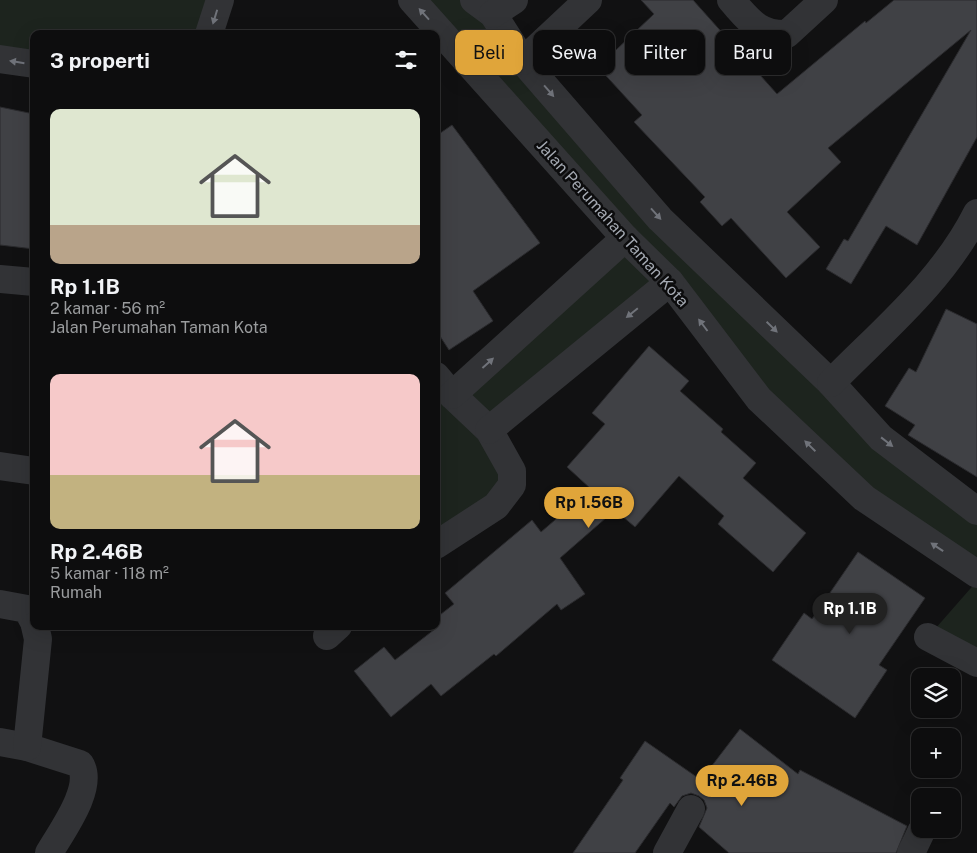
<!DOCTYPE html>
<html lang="id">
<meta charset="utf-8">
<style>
body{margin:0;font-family:"Public Sans",sans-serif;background:#1b1b1c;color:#f1f3f6;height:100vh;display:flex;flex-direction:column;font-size:19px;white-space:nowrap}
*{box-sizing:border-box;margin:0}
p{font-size:16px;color:#9a9c9e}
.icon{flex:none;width:28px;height:28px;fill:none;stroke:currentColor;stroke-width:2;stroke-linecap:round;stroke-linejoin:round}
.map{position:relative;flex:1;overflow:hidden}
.side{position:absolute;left:30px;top:30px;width:410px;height:600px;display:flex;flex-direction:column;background:#0d0d0e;border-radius:10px;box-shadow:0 5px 20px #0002,0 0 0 1px #2d2d2e}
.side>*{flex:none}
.top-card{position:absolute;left:455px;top:30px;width:446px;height:45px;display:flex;gap:10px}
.tools{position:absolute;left:911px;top:668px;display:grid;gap:10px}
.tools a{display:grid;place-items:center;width:50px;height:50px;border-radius:10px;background:#0d0d0e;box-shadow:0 5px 20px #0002,0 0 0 1px #2d2d2e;font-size:25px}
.price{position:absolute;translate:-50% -42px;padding:0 11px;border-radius:18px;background:#e0a53a;color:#111;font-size:16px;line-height:32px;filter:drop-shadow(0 1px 2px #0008)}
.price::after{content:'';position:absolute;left:50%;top:30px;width:15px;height:11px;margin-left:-8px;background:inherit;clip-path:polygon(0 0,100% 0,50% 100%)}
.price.selected{background:#222;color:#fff}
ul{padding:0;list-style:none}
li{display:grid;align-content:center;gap:10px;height:265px;padding:0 20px}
li span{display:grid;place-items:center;height:155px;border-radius:10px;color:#555}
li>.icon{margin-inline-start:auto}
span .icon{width:90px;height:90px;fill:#fffc;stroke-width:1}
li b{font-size:21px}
h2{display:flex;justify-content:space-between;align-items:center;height:60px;padding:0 20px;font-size:21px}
.chip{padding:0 18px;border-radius:10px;background:#0d0d0e;box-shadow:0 5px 20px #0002,0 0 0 1px #2d2d2e;font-size:18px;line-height:45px}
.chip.selected{background:#e0a53a;color:#111}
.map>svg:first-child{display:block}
.green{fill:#1d241e}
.building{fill:#404145;stroke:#2b2b2e}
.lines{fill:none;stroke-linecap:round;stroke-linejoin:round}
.minor{stroke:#323336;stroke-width:28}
.oneway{fill:#70737a}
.labels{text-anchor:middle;stroke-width:5;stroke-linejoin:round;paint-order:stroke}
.street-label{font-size:16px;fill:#a3a8b1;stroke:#0c0c0d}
</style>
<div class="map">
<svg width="977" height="853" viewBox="0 0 977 853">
<rect width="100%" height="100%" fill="#111112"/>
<g class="green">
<path d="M0,0h220l-11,34h-175v30l-34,-5z"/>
<path d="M412,0h62l186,219 317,292v63l-213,-171 -94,-121 -180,148 22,55 -76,60v-169l16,19 173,-157z"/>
<path d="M977,581v82l-49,-26z"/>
</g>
<g class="building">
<path d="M641,0h52l84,94 88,-73 1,2 28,-23h83v137l-60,108 -31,-19 -35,58 -25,-15 18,-30 4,2 123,-211 -143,118 13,14 -54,50 33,35 -34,31 -55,-60 -9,8 -22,-24 5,-5 -71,-75 8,-7 -44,-48 56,-53z"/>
<path d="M0,107l34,7v135l-34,-4z"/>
<path d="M452,125l88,118 -67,48 20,30 -44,29 -13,-20v-194z"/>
<path d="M946,309l31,15v153l-69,-42 7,-10 -30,-19 24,-38 7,4z"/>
<path d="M649,346l40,35 -9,10 43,38 -2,3 35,31 -13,15 63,55 -33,39 -55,-48 6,-8 -45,-40 -44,51 -20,-17 -55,48 25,36 -24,16 -4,-6 -61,52 -2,-2 -53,42 -10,-12 -40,33 -37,-46 30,-24 11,13 40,-31 -3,-3h4v-8l18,-14 -9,-11 87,-73 9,12 50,-43 -24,-22 38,-43 -13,-11z"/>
<path d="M858,552l67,46 -46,67 8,5 -32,48 -83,-58 32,-47 8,6z"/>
<path d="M740,729l58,45 2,-4 107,56 -11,27h-167l-30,-26 8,-19 -3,-8 -5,-4 -8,-3 -9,3 -8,11 -4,-4 -35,50h-62l50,-73 -3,-2 25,-37 56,39z"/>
</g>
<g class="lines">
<g class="minor">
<path d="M412,0l213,238 45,44 89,117 105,99 113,76"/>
<path d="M474,0l19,14 30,47 137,158 171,164 50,55 96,73"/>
<path d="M731,0c18,20 27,35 56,34l37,-34"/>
<path d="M493,14l21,-14"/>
<path d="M209,34l11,-34"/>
<path d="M0,59l34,5"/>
<path d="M523,61l65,-61"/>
<path d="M0,279l34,3"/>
<path d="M436,376l16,19 37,35 23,41v14l-16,21 -60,39"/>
<path d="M831,383c52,-53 112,-102 146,-170"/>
<path d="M452,395l173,-157"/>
<path d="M489,430l181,-148"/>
<path d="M0,466l34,5"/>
<path d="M0,604l27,5 7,13"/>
<path d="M327,636l11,-10"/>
<path d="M928,637l49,26"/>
<path d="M0,742l27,5 53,17c15,23 -19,68 -31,89"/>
<path d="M27,747l11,-108 -3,-13"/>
<path d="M667,853l24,-44"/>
<path d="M911,853l10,-21"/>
</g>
</g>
<defs><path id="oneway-solid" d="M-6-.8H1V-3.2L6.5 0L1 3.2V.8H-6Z" transform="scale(1.25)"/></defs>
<g class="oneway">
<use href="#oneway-solid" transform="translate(424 14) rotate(-132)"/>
<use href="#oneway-solid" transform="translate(215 17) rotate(107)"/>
<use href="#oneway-solid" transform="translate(17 62) rotate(-171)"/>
<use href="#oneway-solid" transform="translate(549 91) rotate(49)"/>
<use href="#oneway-solid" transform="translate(656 214) rotate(48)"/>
<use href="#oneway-solid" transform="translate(632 313) rotate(141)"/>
<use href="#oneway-solid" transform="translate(703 325) rotate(-127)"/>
<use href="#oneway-solid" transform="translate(772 327) rotate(44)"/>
<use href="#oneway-solid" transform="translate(488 363) rotate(-42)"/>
<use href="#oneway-solid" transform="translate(887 442) rotate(38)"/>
<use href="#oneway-solid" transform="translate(810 446) rotate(-136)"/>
<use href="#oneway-solid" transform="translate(937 547) rotate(-146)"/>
</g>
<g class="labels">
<g class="street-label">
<text transform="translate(613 223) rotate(48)" y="6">Jalan Perumahan Taman Kota</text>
</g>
</g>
</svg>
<div class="tools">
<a><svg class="icon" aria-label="layers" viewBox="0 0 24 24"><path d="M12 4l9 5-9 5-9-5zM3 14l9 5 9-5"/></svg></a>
<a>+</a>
<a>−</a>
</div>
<b class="price" style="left:589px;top:529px">Rp 1.56B</b>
<b class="price selected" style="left:850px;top:635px">Rp 1.1B</b>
<b class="price" style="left:742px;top:807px">Rp 2.46B</b>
<div class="top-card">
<a class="chip selected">Beli</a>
<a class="chip">Sewa</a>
<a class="chip">Filter</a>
<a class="chip">Baru</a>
</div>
<section class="side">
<h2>3 properti<svg class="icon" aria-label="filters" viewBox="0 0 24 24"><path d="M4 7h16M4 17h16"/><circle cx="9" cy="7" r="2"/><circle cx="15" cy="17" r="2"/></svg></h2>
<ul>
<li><span style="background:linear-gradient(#dfe7d0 75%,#b9a48a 0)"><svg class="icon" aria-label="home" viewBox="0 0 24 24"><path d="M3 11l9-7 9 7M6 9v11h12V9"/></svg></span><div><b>Rp 1.1B</b><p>2 kamar · 56 m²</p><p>Jalan Perumahan Taman Kota</p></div></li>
<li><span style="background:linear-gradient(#f6c9c9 65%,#c2b280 0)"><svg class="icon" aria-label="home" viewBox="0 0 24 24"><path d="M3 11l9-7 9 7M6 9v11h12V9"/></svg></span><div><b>Rp 2.46B</b><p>5 kamar · 118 m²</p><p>Rumah</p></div></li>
</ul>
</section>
</div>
